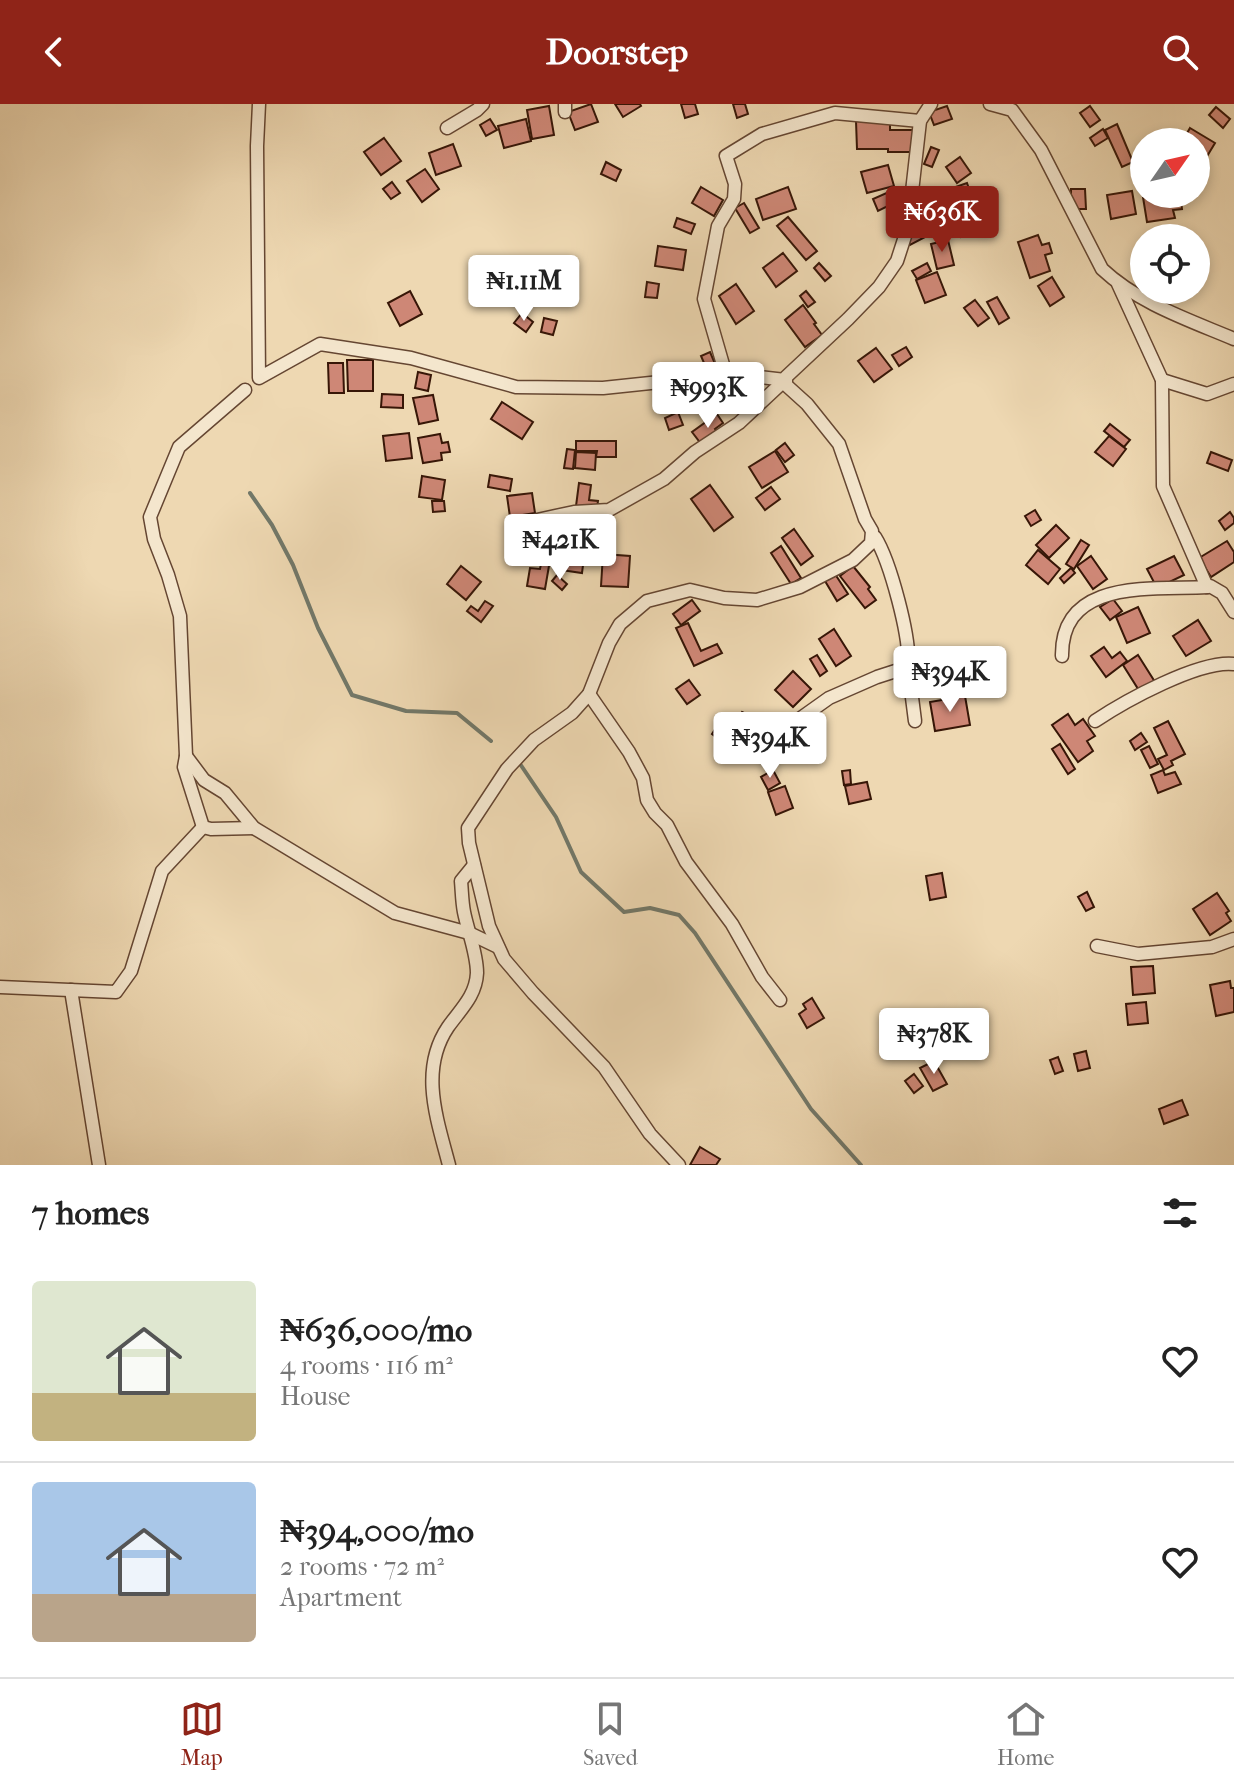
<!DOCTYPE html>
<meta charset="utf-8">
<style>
body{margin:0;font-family:"IM FELL French Canon",serif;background:#f2f2f2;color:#222;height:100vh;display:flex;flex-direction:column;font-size:30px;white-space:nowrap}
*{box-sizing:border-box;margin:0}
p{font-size:26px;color:#767676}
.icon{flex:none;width:44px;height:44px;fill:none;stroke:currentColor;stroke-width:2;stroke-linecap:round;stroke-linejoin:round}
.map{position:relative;height:1061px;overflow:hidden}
.details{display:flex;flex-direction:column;background:#fff;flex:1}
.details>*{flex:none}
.needle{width:52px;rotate:56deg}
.buttons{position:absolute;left:1130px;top:24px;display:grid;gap:16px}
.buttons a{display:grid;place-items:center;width:80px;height:80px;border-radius:50%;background:#fff;box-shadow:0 4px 12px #0003;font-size:40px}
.price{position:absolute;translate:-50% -68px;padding:0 18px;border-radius:8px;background:#fff;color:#222;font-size:26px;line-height:52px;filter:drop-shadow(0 2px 4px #0008)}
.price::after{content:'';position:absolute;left:50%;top:48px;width:24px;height:18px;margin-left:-12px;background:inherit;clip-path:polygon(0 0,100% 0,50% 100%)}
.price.current{background:#8f2418;color:#fff}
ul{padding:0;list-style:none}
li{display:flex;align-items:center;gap:24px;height:200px;padding:0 32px}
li+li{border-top:2px solid #e0e0e0}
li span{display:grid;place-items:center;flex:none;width:224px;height:160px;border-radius:8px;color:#555}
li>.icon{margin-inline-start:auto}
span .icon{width:96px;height:96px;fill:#fffc;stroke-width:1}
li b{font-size:34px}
h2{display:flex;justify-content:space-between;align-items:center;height:96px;padding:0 32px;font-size:34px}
header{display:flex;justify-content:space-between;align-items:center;height:104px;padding:0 32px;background:#8f2418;color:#fff;font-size:36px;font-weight:700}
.dock{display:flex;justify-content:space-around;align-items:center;height:112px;border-top:2px solid #e0e0e0;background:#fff;font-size:22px;color:#767676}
.dock a{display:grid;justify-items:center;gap:4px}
.dock .current{color:#8f2418}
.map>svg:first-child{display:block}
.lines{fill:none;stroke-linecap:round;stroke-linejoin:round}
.stream{stroke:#727869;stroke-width:4}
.building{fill:#ce8776;stroke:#371607;stroke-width:2}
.minor-casing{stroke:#654632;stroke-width:15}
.minor{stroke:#f4e6cd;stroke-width:12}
</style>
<header><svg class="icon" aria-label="back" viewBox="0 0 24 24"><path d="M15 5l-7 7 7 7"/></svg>Doorstep<svg class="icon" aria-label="search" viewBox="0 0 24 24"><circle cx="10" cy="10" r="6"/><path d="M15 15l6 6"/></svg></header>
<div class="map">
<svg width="1234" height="1061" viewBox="0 0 1234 1061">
<rect width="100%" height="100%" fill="#eed8b2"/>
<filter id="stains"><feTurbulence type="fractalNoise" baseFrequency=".0025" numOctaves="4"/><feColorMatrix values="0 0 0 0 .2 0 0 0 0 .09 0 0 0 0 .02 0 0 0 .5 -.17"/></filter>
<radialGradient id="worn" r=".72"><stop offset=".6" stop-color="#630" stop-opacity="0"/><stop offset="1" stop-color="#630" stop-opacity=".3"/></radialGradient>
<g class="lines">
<g class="stream">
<path d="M250,389l22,32 21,40 25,63 34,67 54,16 51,2 34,28"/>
<path d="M518,657l38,56 25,55 43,40 26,-4 29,7 16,18 116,176 50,56"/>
</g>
</g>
<g class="building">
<path d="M591,0l7,18 -23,8 -7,-18z"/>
<path d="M615,0h25l1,2 -18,11z"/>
<path d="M681,0h14l3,10 -13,4z"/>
<path d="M733,0h12l3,10 -11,4z"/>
<path d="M549,2l5,29 -22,4 -5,-29z"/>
<path d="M947,2l5,13 -18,6 -5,-13z"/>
<path d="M1090,2l10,14 -10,7 -10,-14z"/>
<path d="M1216,3l14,12 -7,9 -14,-13z"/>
<path d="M490,15l7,11 -11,6 -6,-11z"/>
<path d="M526,15l5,22 -27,7 -6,-22z"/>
<path d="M856,17h34v9h24v22h-26v-3h-31z"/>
<path d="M1117,20l16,38 -11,5 -17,-37z"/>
<path d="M1190,24l25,15 -12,20 -7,-4v-17h-14z"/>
<path d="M1103,25l5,9 -13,8 -5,-8z"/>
<path d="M384,34l17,23 -20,14 -17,-23z"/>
<path d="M453,40l8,22 -25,9 -7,-22z"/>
<path d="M931,43l8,3 -7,17 -8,-3z"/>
<path d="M960,53l11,16 -14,10 -11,-16z"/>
<path d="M606,58l15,8 -5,11 -15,-7z"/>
<path d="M888,61l6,21 -27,7 -6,-21z"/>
<path d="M425,65l14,20 -17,13 -15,-21z"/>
<path d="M392,78l8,11 -9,6 -8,-10z"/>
<path d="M967,79l7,20 -35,12 -7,-20z"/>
<path d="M701,83l22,13 -9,16 -22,-13z"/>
<path d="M788,83l8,22 -33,11 -7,-21z"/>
<path d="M1071,85h14l1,20h-15z"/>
<path d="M891,87l5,11 -18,9 -5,-12z"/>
<path d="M1132,87l4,23 -25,5 -4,-24z"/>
<path d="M1142,87h2v3h36l2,15 -9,1 2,8 -28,4z"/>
<path d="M744,99l15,25 -9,5 -15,-25z"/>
<path d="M979,103l8,20 -26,10 -8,-20z"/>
<path d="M788,113l29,34 -11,9 -29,-34z"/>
<path d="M942,113l4,9 -36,19 -5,-9z"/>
<path d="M677,114l18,6 -4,10 -17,-7z"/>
<path d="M1038,131l4,10 7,-2 3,10 -7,2 5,16 -20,7 -12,-36z"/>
<path d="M948,136l6,25 -17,4 -6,-25z"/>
<path d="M658,142l28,4 -3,20 -28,-4z"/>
<path d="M783,149l14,18 -21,16 -13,-19z"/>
<path d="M819,159l12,13 -6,5 -11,-13z"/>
<path d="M927,159l4,8 -14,8 -5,-8z"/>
<path d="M937,168l9,23 -21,8 -9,-23z"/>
<path d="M1052,173l12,20 -14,9 -12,-20z"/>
<path d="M647,178l12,2 -2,14 -12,-1z"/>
<path d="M736,180l18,27 -18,13 -17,-28z"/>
<path d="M410,187l12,23 -22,12 -12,-23z"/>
<path d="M806,187l9,11 -7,5 -8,-11z"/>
<path d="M997,193l12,21 -10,6 -12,-22z"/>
<path d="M975,196l14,18 -11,8 -14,-18z"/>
<path d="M803,201l13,18 -2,1 8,11 -17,12 -20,-27z"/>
<path d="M522,209l11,9 -7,10 -12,-9z"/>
<path d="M544,214l13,3 -4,14 -12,-3z"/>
<path d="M906,243l6,10 -13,9 -7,-11z"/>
<path d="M876,244l16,21 -18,13 -16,-21z"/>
<path d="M710,248l6,14 -9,4 -6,-14z"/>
<path d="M347,256h26v31h-25z"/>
<path d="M328,259h15l1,30h-15z"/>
<path d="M418,268l13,3 -3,16 -13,-3z"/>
<path d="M382,290l21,1v13l-22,-1z"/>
<path d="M433,291l5,25 -19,4 -6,-26z"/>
<path d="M502,298l31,20 -11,17 -31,-20z"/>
<path d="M678,308l5,13 -14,5 -4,-12z"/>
<path d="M717,310l6,9 -8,6 3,4 -16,12 -10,-13z"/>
<path d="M1110,320l20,16 -6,7 -20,-16z"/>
<path d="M409,329l3,25 -26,3 -3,-25z"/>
<path d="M440,330l2,9 6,-1 2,10 -9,1 1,7 -19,3 -5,-25z"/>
<path d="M1109,332l17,13 -13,17 -18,-14z"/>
<path d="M576,337h40v16h-20l1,-6h-21z"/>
<path d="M785,339l9,12 -9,7 -9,-12z"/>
<path d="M567,345l8,1 -2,19 -9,-1z"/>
<path d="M775,347l13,21 -26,16 -13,-21z"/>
<path d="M576,348l20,1 -1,17 -20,-2z"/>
<path d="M1211,348l21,8 -4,11 -21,-8z"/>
<path d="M490,371l22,4 -2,12 -22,-4z"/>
<path d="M422,372l23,4 -3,20 -23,-3z"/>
<path d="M579,379l12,2 -2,15 9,1 -1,7 -21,-2z"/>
<path d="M710,381l23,32 -19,14 -23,-32z"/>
<path d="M771,383l9,12 -15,11 -9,-12z"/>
<path d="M532,389l3,20 -25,4 -3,-21z"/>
<path d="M432,397h12l1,10 -12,1z"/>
<path d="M1035,406l6,10 -10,6 -6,-10z"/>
<path d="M1230,408l4,6v5l-9,7 -6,-9z"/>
<path d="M1056,421l13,13 -20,20 -13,-13z"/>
<path d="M519,424l3,12 -10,2 -2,-12z"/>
<path d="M794,425l19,27 -12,9 -19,-27z"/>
<path d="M592,426l12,3 -6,31 -12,-3z"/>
<path d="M557,434l29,4 -4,31 -28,-4z"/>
<path d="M1081,436l8,5 -15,24 -8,-5z"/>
<path d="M1227,437l7,11v10l-23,15 -12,-19z"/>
<path d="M781,442l20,32 -10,6 -20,-31z"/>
<path d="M1038,446l22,19 -12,15 -22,-19z"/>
<path d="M603,450l27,2 -2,31 -27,-1z"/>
<path d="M1091,452l16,23 -14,10 -16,-23z"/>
<path d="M1174,452l10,19 -27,13 -10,-19z"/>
<path d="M542,455l8,1 -5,29 -18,-3 3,-18 10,1z"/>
<path d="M461,462l20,16 -15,18 -19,-16z"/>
<path d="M853,462l17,21 -2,2 8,11 -11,8 -25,-32z"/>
<path d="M1071,464l4,5 -11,10 -4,-5z"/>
<path d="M835,470l13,20 -11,7 -12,-20z"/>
<path d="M557,471l10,9 -5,6 -10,-9z"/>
<path d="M1113,495l9,12 -12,9 -10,-13z"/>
<path d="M692,496l8,11 -19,14 -8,-11z"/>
<path d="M485,497l8,5 -12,16 -14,-11 4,-5 7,5z"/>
<path d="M1138,503l12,26 -23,10 -11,-26z"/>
<path d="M1198,516l13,21 -25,15 -13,-20z"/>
<path d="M688,519l13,28 16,-7 5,9 -28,13 -18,-38z"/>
<path d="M834,525l17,27 -15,10 -17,-27z"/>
<path d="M1104,543l8,11 8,-6 7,9 -21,16 -15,-21z"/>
<path d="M817,551l10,16 -7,5 -10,-17z"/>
<path d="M1138,551l17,27 -15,10 -17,-27z"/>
<path d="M793,567l18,18 -18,18 -18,-17z"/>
<path d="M689,576l11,15 -13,9 -11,-15z"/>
<path d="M965,592l5,29 -35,6 -5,-29z"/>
<path d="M742,608l22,12 -10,18 -4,-2 -3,5 -17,-10z"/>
<path d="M1068,610l7,11 8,-6 12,17 -8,5 6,10 -15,11 -26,-37z"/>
<path d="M1168,617l17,33 -14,7 2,4 -9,5 -6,-11 9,-4 -13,-27z"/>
<path d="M719,619l8,5 -7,12 -8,-6z"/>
<path d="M1141,629l6,9 -12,8 -5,-9z"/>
<path d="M1060,640l15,25 -7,5 -16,-25z"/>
<path d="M1149,642l9,18 -8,4 -9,-18z"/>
<path d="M773,666l7,13 -12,7 -7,-13z"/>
<path d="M850,666l1,14 -7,1 -2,-14z"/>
<path d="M1163,666l2,5 10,-3 6,12 -23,9 -7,-18z"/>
<path d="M867,678l4,17 -22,5 -4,-18z"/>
<path d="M785,682l8,22 -17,7 -8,-23z"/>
<path d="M942,769l4,24 -16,3 -4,-24z"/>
<path d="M1087,788l7,15 -8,4 -8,-14z"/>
<path d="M1217,789l12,18 -3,2 5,8 -21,14 -17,-26z"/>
<path d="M1153,862l2,27 -22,2 -2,-28z"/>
<path d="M1230,877l1,7h3v24l-18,4 -6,-31z"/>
<path d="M812,894l12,20 -17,10 -8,-14 7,-5 -3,-5z"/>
<path d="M1146,898l2,21 -20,2 -2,-21z"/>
<path d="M1086,947l4,17 -12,3 -4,-17z"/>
<path d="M1058,953l5,14 -8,3 -5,-14z"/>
<path d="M934,957l13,23 -14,7 -13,-23z"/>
<path d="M914,970l9,12 -9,7 -9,-12z"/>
<path d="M1182,996l6,15 -24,9 -5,-15z"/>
<path d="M700,1043l20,12 -4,6h-26z"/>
</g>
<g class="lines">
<defs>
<g id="minor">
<path d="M259,0l-2,42 2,232 61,-34 91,14 105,29 87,1 133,-14 49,6"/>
<path d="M565,0v8"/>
<path d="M990,0l22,6 29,40 61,119c36,34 87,51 132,70"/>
<path d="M447,24l30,-18 6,-6"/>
<path d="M1118,180l44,96 1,106 44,101"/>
<path d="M726,271l-22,-76 14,-73 16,-27 1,-15 -9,-28 36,-22 73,-21 85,8"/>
<path d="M1162,276l45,14 27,-10"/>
<path d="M537,416l37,-8 35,-2 55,-31 31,-27 44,-29 46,-43"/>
<path d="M1062,552c-1,-78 90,-66 145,-69l3,-1 12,7 12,19"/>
<path d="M908,562l7,55"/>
<path d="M589,590l40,58 14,26 4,22 8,13 12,12 19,37 46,62 30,53 18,23"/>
<path d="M1095,617c30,-20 104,-61 139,-57"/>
<path d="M753,648l76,-54 48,-21 28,-9 3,-2c3,-28 -18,-105 -33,-129l-3,1"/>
<path d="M186,652l18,24 21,13 29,35 141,85 74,20 29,14"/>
<path d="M203,723l-19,-60 2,-11 -6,-140 -12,-41 -14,-36 -4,-22 29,-70 66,-57"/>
<path d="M203,723l8,2 43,-1"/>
<path d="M1097,842l41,8 74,-7 22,-8"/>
<path d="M0,883l116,5 15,-21 31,-100 41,-44"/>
<path d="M71,886l28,175"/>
<path d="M449,1061c-12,-46 -30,-95 -1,-138 12,-17 28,-31 29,-54 0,-20 -9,-41 -13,-61 -2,-10 -2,-20 -3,-31l13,-16"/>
<path d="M679,1061l-29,-31 -46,-67 -71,-74 -29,-34 -15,-33 -20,-83 -1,-15 39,-59 27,-29 38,-27 17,-19 20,-51 11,-19 27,-23 43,-11 34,8 33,2 43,-13 53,-27 18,-17 1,-12 -7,-12 -26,-75 -32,-40 -21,-19v-8l62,-58 31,-32 18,-26 11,-34 12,-106 11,-17"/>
</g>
</defs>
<use href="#minor" class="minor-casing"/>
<use href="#minor" class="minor"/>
</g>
<rect width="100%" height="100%" filter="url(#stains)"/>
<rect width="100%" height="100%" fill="url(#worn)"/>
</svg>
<div class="buttons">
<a><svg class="needle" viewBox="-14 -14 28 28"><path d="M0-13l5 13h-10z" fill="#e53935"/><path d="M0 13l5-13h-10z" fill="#767676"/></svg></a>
<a><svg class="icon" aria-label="locate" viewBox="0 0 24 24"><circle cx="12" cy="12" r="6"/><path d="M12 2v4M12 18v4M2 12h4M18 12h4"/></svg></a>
</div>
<b class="price current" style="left:942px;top:150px">₦636K</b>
<b class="price" style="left:524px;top:219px">₦1.11M</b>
<b class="price" style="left:708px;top:326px">₦993K</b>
<b class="price" style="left:560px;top:478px">₦421K</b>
<b class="price" style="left:950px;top:610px">₦394K</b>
<b class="price" style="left:770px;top:676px">₦394K</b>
<b class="price" style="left:934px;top:972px">₦378K</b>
</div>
<section class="details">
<h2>7 homes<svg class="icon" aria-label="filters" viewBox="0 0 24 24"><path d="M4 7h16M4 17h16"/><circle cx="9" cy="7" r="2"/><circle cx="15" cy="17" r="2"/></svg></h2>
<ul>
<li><span style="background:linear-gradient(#dfe7d0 70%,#c2b280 0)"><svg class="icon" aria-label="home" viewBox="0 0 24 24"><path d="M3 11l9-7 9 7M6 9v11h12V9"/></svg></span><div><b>₦636,000/mo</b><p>4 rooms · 116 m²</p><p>House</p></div><svg class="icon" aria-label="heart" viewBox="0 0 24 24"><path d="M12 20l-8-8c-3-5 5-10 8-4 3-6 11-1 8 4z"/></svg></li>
<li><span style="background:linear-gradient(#a9c7e8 70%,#b9a48a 0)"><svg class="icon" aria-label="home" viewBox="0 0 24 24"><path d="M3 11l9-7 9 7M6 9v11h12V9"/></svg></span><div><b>₦394,000/mo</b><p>2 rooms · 72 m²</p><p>Apartment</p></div><svg class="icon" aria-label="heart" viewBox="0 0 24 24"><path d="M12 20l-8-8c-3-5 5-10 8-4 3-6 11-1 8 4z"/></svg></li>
</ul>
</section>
<nav class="dock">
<a class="current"><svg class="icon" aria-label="map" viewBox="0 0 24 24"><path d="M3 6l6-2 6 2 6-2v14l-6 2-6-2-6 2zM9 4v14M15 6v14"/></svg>Map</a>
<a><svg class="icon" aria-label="saved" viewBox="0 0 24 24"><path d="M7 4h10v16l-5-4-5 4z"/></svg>Saved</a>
<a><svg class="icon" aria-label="home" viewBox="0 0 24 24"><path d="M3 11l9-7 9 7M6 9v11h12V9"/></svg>Home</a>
</nav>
